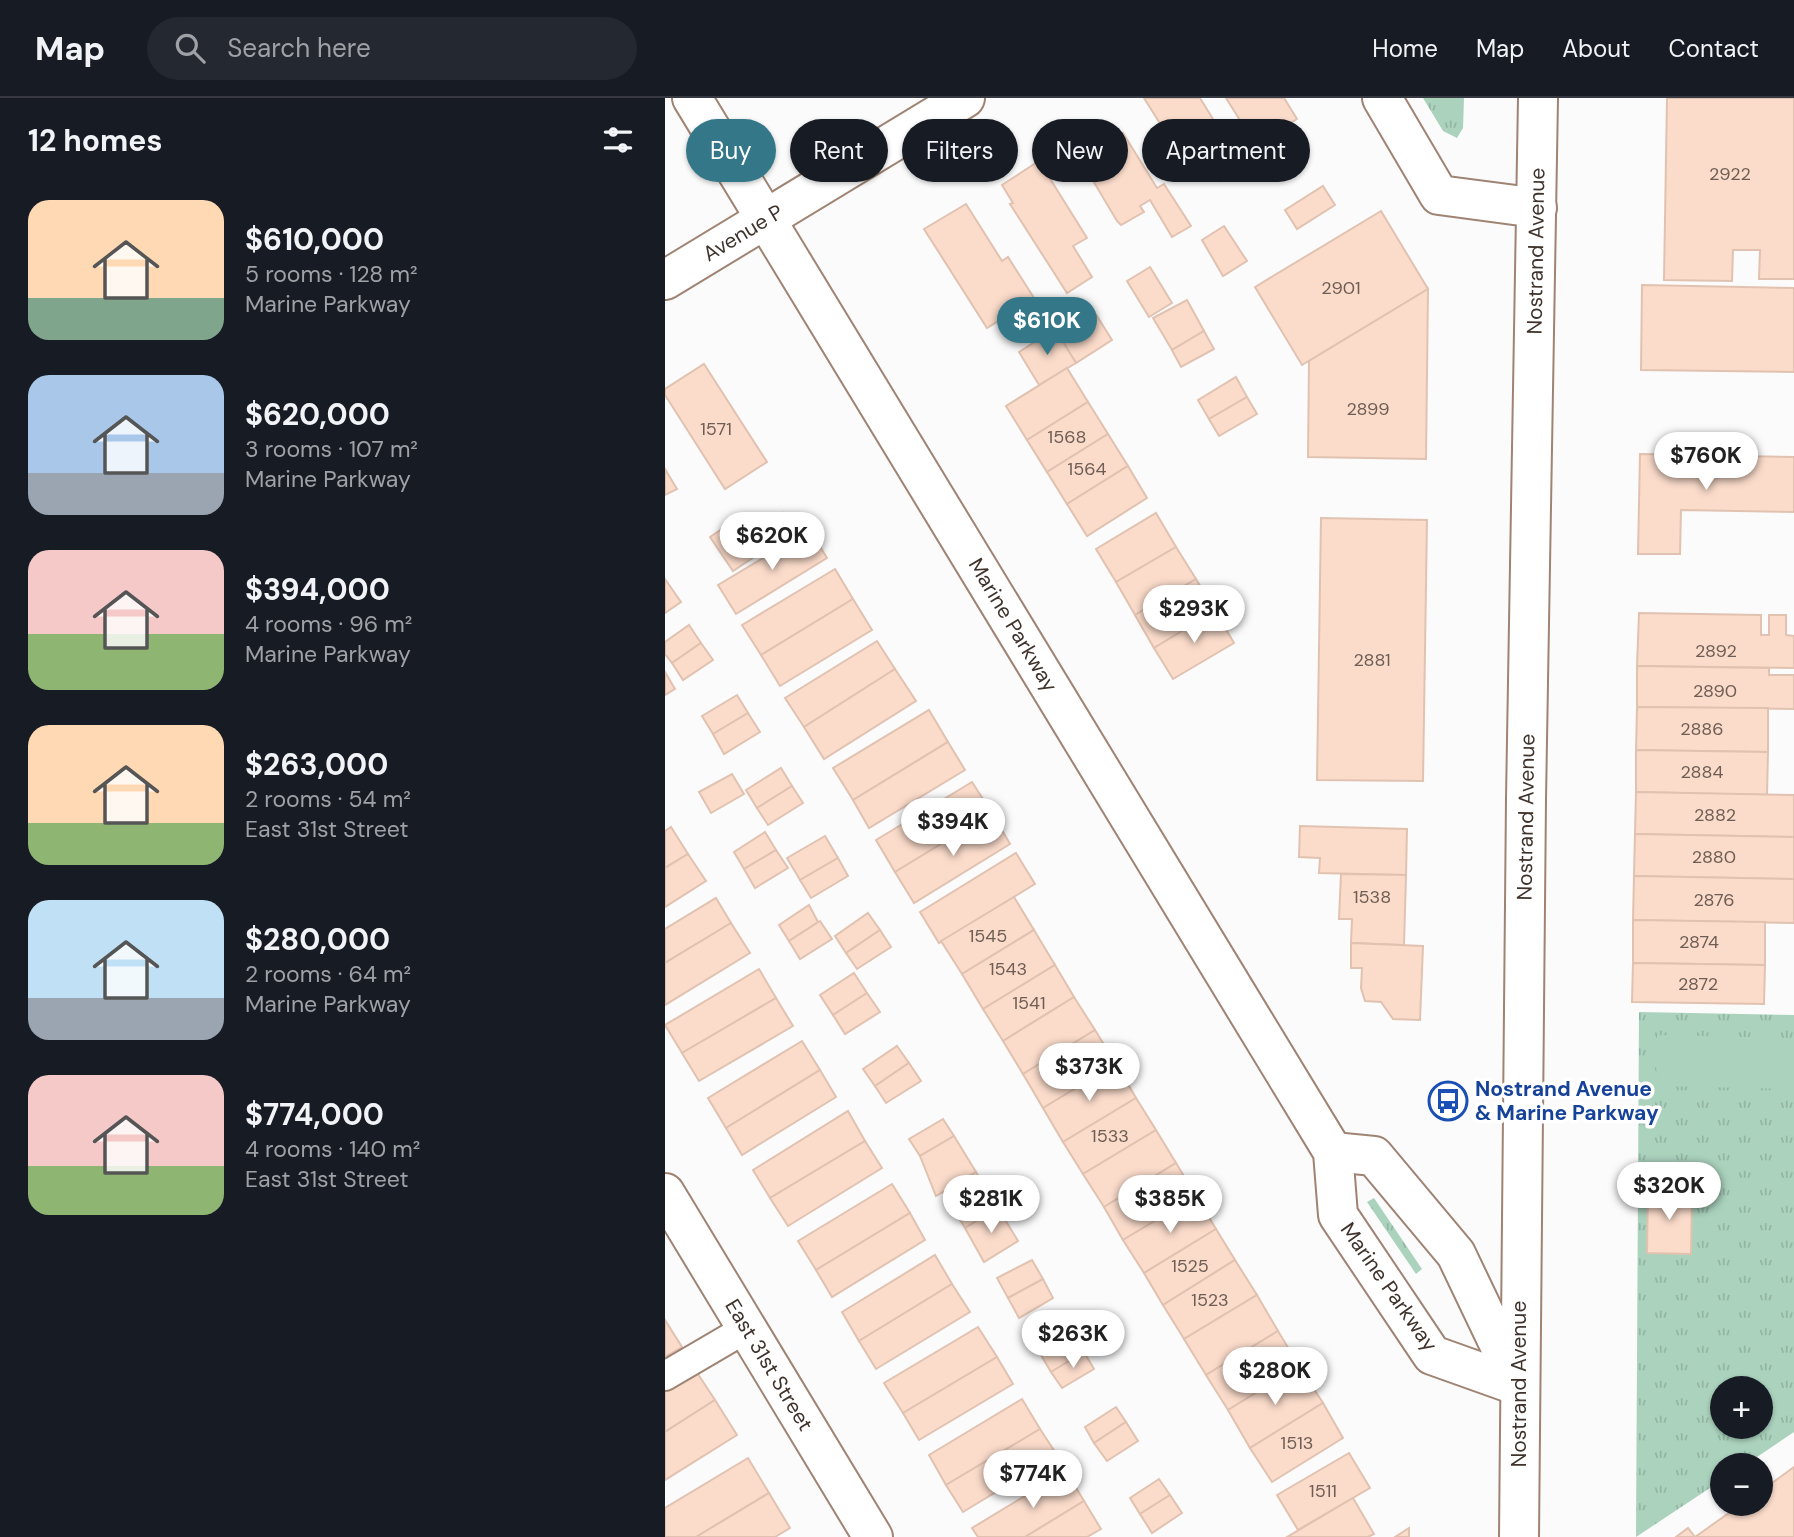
<!DOCTYPE html>
<meta charset="utf-8">
<style>
body{margin:0;font-family:"DM Sans",sans-serif;background:#242831;color:#f1f3f6;height:100vh;display:flex;flex-direction:column;font-size:26px;white-space:nowrap}
*{box-sizing:border-box;margin:0}
p{font-size:23px;color:#9ea1a6}
.icon{flex:none;width:38px;height:38px;fill:none;stroke:currentColor;stroke-width:2;stroke-linecap:round;stroke-linejoin:round}
.map{position:relative;flex:1;overflow:hidden}
.drawer{display:flex;flex-direction:column;background:#171b24;width:665px}
.drawer>*{flex:none}
.banner{position:absolute;left:21px;top:21px;width:665px;height:63px;display:flex;gap:14px}
.buttons{position:absolute;left:1045px;top:1278px;display:grid;gap:14px}
.buttons a{display:grid;place-items:center;width:63px;height:63px;border-radius:50%;background:#171b24;box-shadow:0 2px 5px #0004;font-size:35px}
.price{position:absolute;translate:-50% -60px;padding:0 16px;border-radius:24px;background:#fff;color:#222;font-size:23px;line-height:46px;filter:drop-shadow(0 2px 4px #0008)}
.price::after{content:'';position:absolute;left:50%;top:42px;width:21px;height:16px;margin-left:-10px;background:inherit;clip-path:polygon(0 0,100% 0,50% 100%)}
.price.selected{background:#347788;color:#fff}
ul{padding:0;list-style:none}
li{display:flex;align-items:center;gap:21px;height:175px;padding:0 28px}
li span{display:grid;place-items:center;flex:none;width:196px;height:140px;border-radius:21px;color:#555}
li>.icon{margin-inline-start:auto}
span .icon{width:84px;height:84px;fill:#fffc;stroke-width:1}
li b{font-size:30px}
h2{display:flex;justify-content:space-between;align-items:center;height:84px;padding:0 28px;font-size:30px}
.tag{padding:0 24px;border-radius:32px;background:#171b24;box-shadow:0 2px 5px #0004;font-size:24px;line-height:63px}
.tag.selected{background:#347788;color:#fff}
header{display:flex;align-items:center;gap:42px;box-sizing:border-box;height:98px;padding:0 35px;background:#171b24;border-bottom:2px solid #363941}
header strong{font-size:33px}
nav{display:flex;gap:38px;margin-inline-start:auto;font-size:24px}
.search{width:490px;height:63px;background:#242831;display:flex;align-items:center;gap:18px;box-sizing:border-box;padding:0 24px;border-radius:38px;color:#9ea1a6;font-size:26px}
main{display:flex;flex:1;min-height:0}
.map>svg:first-child{display:block}
.grass{fill:url(#grass-tufts);fill-rule:evenodd}
.pitch{fill:#aad2bd}
.building{fill:#fbdccb;stroke:#e1c2b1;stroke-width:2}
.lines{fill:none;stroke-linecap:round;stroke-linejoin:round}
.service-casing{stroke:#9f8373;stroke-width:32}
.minor-casing{stroke:#9f8373;stroke-width:42}
.secondary-casing{stroke:#9f8373;stroke-width:42}
.service{stroke:#fff;stroke-width:28}
.minor{stroke:#fff;stroke-width:38}
.secondary{stroke:#fff;stroke-width:38}
.labels{text-anchor:middle;stroke-width:7;stroke-linejoin:round;paint-order:stroke}
.number-label{font-size:18px;fill:#6e5d54}
.street-label{font-size:21px;fill:#3f332c;stroke:#fff}
.transit-label{font-size:21px;font-weight:bold;fill:#164399;stroke:#fff;text-anchor:start}
</style>
<header>
<strong>Map</strong>
<div class="search"><svg class="icon" aria-label="search" viewBox="0 0 24 24"><circle cx="10" cy="10" r="6"/><path d="M15 15l6 6"/></svg>Search here</div>
<nav><a>Home</a><a>Map</a><a>About</a><a>Contact</a></nav>
</header>
<main>
<section class="drawer">
<h2>12 homes<svg class="icon" aria-label="filters" viewBox="0 0 24 24"><path d="M4 7h16M4 17h16"/><circle cx="9" cy="7" r="2"/><circle cx="15" cy="17" r="2"/></svg></h2>
<ul>
<li><span style="background:linear-gradient(#ffd9b3 70%,#7fa58c 0)"><svg class="icon" aria-label="home" viewBox="0 0 24 24"><path d="M3 11l9-7 9 7M6 9v11h12V9"/></svg></span><div><b>$610,000</b><p>5 rooms · 128 m²</p><p>Marine Parkway</p></div></li>
<li><span style="background:linear-gradient(#a9c7e8 70%,#9aa5b1 0)"><svg class="icon" aria-label="home" viewBox="0 0 24 24"><path d="M3 11l9-7 9 7M6 9v11h12V9"/></svg></span><div><b>$620,000</b><p>3 rooms · 107 m²</p><p>Marine Parkway</p></div></li>
<li><span style="background:linear-gradient(#f6c9c9 60%,#8fb573 0)"><svg class="icon" aria-label="home" viewBox="0 0 24 24"><path d="M3 11l9-7 9 7M6 9v11h12V9"/></svg></span><div><b>$394,000</b><p>4 rooms · 96 m²</p><p>Marine Parkway</p></div></li>
<li><span style="background:linear-gradient(#ffd9b3 70%,#8fb573 0)"><svg class="icon" aria-label="home" viewBox="0 0 24 24"><path d="M3 11l9-7 9 7M6 9v11h12V9"/></svg></span><div><b>$263,000</b><p>2 rooms · 54 m²</p><p>East 31st Street</p></div></li>
<li><span style="background:linear-gradient(#bfe0f5 70%,#9aa5b1 0)"><svg class="icon" aria-label="home" viewBox="0 0 24 24"><path d="M3 11l9-7 9 7M6 9v11h12V9"/></svg></span><div><b>$280,000</b><p>2 rooms · 64 m²</p><p>Marine Parkway</p></div></li>
<li><span style="background:linear-gradient(#f6c9c9 65%,#8fb573 0)"><svg class="icon" aria-label="home" viewBox="0 0 24 24"><path d="M3 11l9-7 9 7M6 9v11h12V9"/></svg></span><div><b>$774,000</b><p>4 rooms · 140 m²</p><p>East 31st Street</p></div></li>
</ul>
</section>
<div class="map">
<svg width="1129" height="1439" viewBox="0 0 1129 1439">
<defs>
<pattern id="grass-tufts" width="24" height="20" patternUnits="userSpaceOnUse" patternTransform="scale(1.75)"><rect width="24" height="20" fill="#aad2bd"/><path d="M3 7l-1-3M5 7V3M7 7l1-3M15 17l-1-3M17 17v-4M19 17l1-3" fill="none" stroke="#93b5a3"/></pattern>
</defs>
<rect width="100%" height="100%" fill="#fbfbfb"/>
<g class="grass">
<path d="M758,0h41l-1,30 -6,10 -14,-7z"/>
<path d="M974,914l155,3v417l-49,33h-23v15l-86,57zM1057,1290h39v38h-39z"/>
<path d="M709,1100l48,71 -6,5 -49,-72z"/>
</g>
<path class="pitch" d="M992,937l137,3v51l-138,-3z"/>
<g class="building">
<path d="M479,0h56l32,52 -5,2 11,18 -18,11 -6,-11 -18,11z"/>
<path d="M561,0h58l13,21 -8,5 9,15 -33,21z"/>
<path d="M1002,0h127v181h-35l1,-29h-27l-1,31 -68,-1z"/>
<path d="M441,23l10,16 7,-4 34,55 7,-4 27,42 -19,11 -22,-37 -10,6 4,6 -23,13 -4,-4 -47,-79z"/>
<path d="M374,63l48,77 -14,8 19,31 -25,16 -57,-89 3,-1 -11,-18z"/>
<path d="M658,88l12,19 -38,24 -12,-19z"/>
<path d="M301,106l36,57 6,-4 26,41 -47,30 -63,-99z"/>
<path d="M716,113l47,78 -126,76 -47,-78z"/>
<path d="M559,128l23,35 -24,15 -21,-36z"/>
<path d="M485,169l22,36 -23,14 -22,-36z"/>
<path d="M977,187l152,3v84l-153,-2z"/>
<path d="M763,191l-2,170 -118,-2 1,-96z"/>
<path d="M522,202l17,31 -32,19 -19,-32z"/>
<path d="M425,207l22,35 -36,23 -23,-36z"/>
<path d="M390,231l21,34 -37,22 -20,-33z"/>
<path d="M539,233l10,18 -33,18 -9,-17z"/>
<path d="M39,266l63,98 -42,27 -60,-94v-6z"/>
<path d="M402,270l21,34 -61,38 -21,-34z"/>
<path d="M571,279l11,20 -38,22 -11,-19z"/>
<path d="M582,299l10,17 -38,22 -10,-17z"/>
<path d="M423,304l20,32 -61,38 -20,-32z"/>
<path d="M443,336l20,32 -61,38 -20,-32z"/>
<path d="M975,356l154,3v55l-113,-2 -1,44h-42z"/>
<path d="M463,368l19,32 -60,38 -20,-32z"/>
<path d="M0,371l12,20 -12,6z"/>
<path d="M118,415l12,20 -35,22 -12,-20z"/>
<path d="M491,415l20,34 -60,35 -20,-33z"/>
<path d="M656,420l106,2 -4,261 -106,-1z"/>
<path d="M66,425l23,34 -21,14 -23,-34z"/>
<path d="M145,432l17,28 -91,56 -18,-29z"/>
<path d="M511,449l20,32 -61,36 -19,-33z"/>
<path d="M170,471l18,30 -92,56 -19,-30z"/>
<path d="M0,481l16,23 -16,11z"/>
<path d="M531,481l19,32 -61,37 -19,-33z"/>
<path d="M188,501l19,31 -92,56 -19,-31z"/>
<path d="M550,513l19,32 -61,36 -19,-31z"/>
<path d="M974,515l122,2v20h8v-20h17v20l8,1v32l-157,-2z"/>
<path d="M24,527l12,18 -29,20 -7,-9v-12z"/>
<path d="M212,543l18,28 -91,58 -19,-29z"/>
<path d="M36,545l12,17 -30,20 -11,-17z"/>
<path d="M972,568l132,2v7h25v34l-157,-2z"/>
<path d="M230,571l21,32 -92,58 -20,-32z"/>
<path d="M0,574l10,17 -10,6z"/>
<path d="M72,597l11,18 -35,21 -11,-18z"/>
<path d="M972,609l131,1v44l-132,-2z"/>
<path d="M264,612l19,32 -95,58 -20,-32z"/>
<path d="M83,615l12,19 -36,22 -11,-20z"/>
<path d="M283,644l17,28 -96,58 -16,-28z"/>
<path d="M971,652l132,2 -1,43 -131,-3z"/>
<path d="M116,670l11,18 -35,22 -11,-18z"/>
<path d="M67,676l12,20 -33,19 -12,-21z"/>
<path d="M307,684l20,31 -97,59 -19,-32z"/>
<path d="M127,688l11,17 -35,22 -11,-17z"/>
<path d="M971,694l158,3v42l-159,-3z"/>
<path d="M327,715l18,31 -96,59 -19,-31z"/>
<path d="M635,728l107,3 -1,46 -87,-2 1,-15 -21,-1z"/>
<path d="M6,729l17,27 -23,14v-37z"/>
<path d="M100,734l11,18 -32,19 -10,-17z"/>
<path d="M970,736l159,3v42l-160,-3z"/>
<path d="M160,738l13,22 -38,22 -13,-22z"/>
<path d="M111,752l12,18 -33,20 -11,-19z"/>
<path d="M351,755l19,31 -96,59 -19,-31z"/>
<path d="M23,756l18,27 -41,26v-39z"/>
<path d="M173,760l10,18 -37,22 -11,-18z"/>
<path d="M676,776l65,1 -2,70 -53,-2 1,-24h-13z"/>
<path d="M969,778l160,3v44l-161,-3z"/>
<path d="M349,799l20,33 -72,44 -21,-33z"/>
<path d="M51,800l15,25 -66,40v-34z"/>
<path d="M144,807l9,17 -29,19 -10,-16z"/>
<path d="M203,815l12,17 -34,23 -11,-17z"/>
<path d="M968,822l132,2v43l-132,-2z"/>
<path d="M155,823l12,18 -32,20 -11,-18z"/>
<path d="M66,825l19,30 -85,52v-42z"/>
<path d="M215,832l11,17 -34,22 -11,-16z"/>
<path d="M369,832l21,35 -72,44 -21,-35z"/>
<path d="M686,845l72,3 -3,74 -27,-1 -12,-17 -16,-1 -4,-13 1,-20h-11z"/>
<path d="M968,865l132,2 -1,39 -132,-2z"/>
<path d="M390,867l19,32 -71,44 -20,-32z"/>
<path d="M94,871l17,29 -94,55 -17,-28z"/>
<path d="M189,875l13,20 -34,22 -13,-20z"/>
<path d="M202,895l13,19 -35,22 -12,-19z"/>
<path d="M409,899l21,33 -72,44 -20,-33z"/>
<path d="M111,900l17,28 -94,55 -17,-28z"/>
<path d="M430,932l21,34 -73,44 -20,-34z"/>
<path d="M137,943l18,29 -94,58 -18,-30z"/>
<path d="M232,948l12,17 -34,23 -12,-17z"/>
<path d="M244,965l12,18 -35,22 -11,-17z"/>
<path d="M451,966l20,34 -73,44 -20,-34z"/>
<path d="M155,972l16,27 -94,58 -16,-27z"/>
<path d="M471,1000l20,32 -73,44 -20,-32z"/>
<path d="M183,1013l17,30 -95,57 -17,-28z"/>
<path d="M278,1021l11,17 -34,20 -11,-17z"/>
<path d="M491,1032l20,33 -72,44 -21,-33z"/>
<path d="M289,1038l22,36 -40,24 -16,-40z"/>
<path d="M200,1043l17,27 -94,58 -18,-28z"/>
<path d="M511,1065l20,33 -73,44 -19,-33z"/>
<path d="M311,1074l22,36 -33,20 -22,-36z"/>
<path d="M227,1086l18,29 -94,57 -18,-29z"/>
<path d="M983,1092l44,1 -1,63 -44,-1z"/>
<path d="M531,1098l20,33 -72,44 -21,-33z"/>
<path d="M333,1110l20,33 -34,21 -19,-34z"/>
<path d="M245,1115l15,27 -93,57 -16,-27z"/>
<path d="M551,1131l19,31 -72,45 -19,-32z"/>
<path d="M270,1157l17,29 -93,57 -17,-29z"/>
<path d="M367,1162l11,19 -35,19 -11,-20z"/>
<path d="M570,1162l22,35 -73,44 -21,-34z"/>
<path d="M378,1181l10,19 -34,20 -11,-20z"/>
<path d="M287,1186l18,28 -94,57 -17,-28z"/>
<path d="M592,1197l21,36 -72,44 -22,-36z"/>
<path d="M0,1222l17,27 -17,10z"/>
<path d="M313,1229l19,30 -94,56 -19,-30z"/>
<path d="M613,1233l21,35 -71,44 -22,-35z"/>
<path d="M408,1238l11,16 -33,20 -10,-17z"/>
<path d="M419,1254l10,17 -32,19 -11,-16z"/>
<path d="M332,1259l16,27 -94,56 -16,-27z"/>
<path d="M634,1268l24,37 -73,45 -22,-38z"/>
<path d="M29,1270l21,32 -50,32v-46z"/>
<path d="M357,1301l18,30 -94,56 -17,-30z"/>
<path d="M50,1302l22,35 -72,45v-48z"/>
<path d="M658,1305l20,35 -71,44 -22,-34z"/>
<path d="M451,1309l10,15 -32,21 -9,-16z"/>
<path d="M461,1324l12,19 -31,20 -13,-18z"/>
<path d="M375,1331l17,26 -94,57 -17,-27z"/>
<path d="M684,1355l21,35 -72,42 -21,-35z"/>
<path d="M83,1360l21,35 -73,44h-31v-29z"/>
<path d="M1129,1369v70h-118l12,-9 7,9 48,-34h18v-12z"/>
<path d="M401,1373l18,30 -59,36h-47l-6,-9z"/>
<path d="M494,1381l11,16 -30,19 -10,-16z"/>
<path d="M104,1395l21,35 -15,9h-79z"/>
<path d="M505,1397l12,18 -30,20 -12,-19z"/>
<path d="M688,1400l21,36 -6,3h-81z"/>
<path d="M419,1403l17,28 -14,8h-62z"/>
<path d="M744,1430v9h-14z"/>
</g>
<g class="lines">
<defs>
<path id="service" d="M0,1278l82,-48"/>
<g id="minor">
<path d="M27,0l641,1054 5,63 94,140 87,31"/>
<path d="M717,0l57,97 98,13"/>
<path d="M0,182l300,-182"/>
<path d="M668,1054l41,4 82,98 63,132"/>
<path d="M0,1095l208,344"/>
</g>
<path id="secondary" d="M854,1439l7,-738 12,-701"/>
</defs>
<use href="#service" class="service-casing"/>
<use href="#minor" class="minor-casing"/>
<use href="#secondary" class="secondary-casing"/>
<use href="#service" class="service"/>
<use href="#minor" class="minor"/>
<use href="#secondary" class="secondary"/>
</g>
<defs>
<symbol id="bus-ring" viewBox="-11 -11 22 22"><circle r="9.5" fill="#fff" stroke="#1a4fb4" stroke-width="1.5"/><path d="M-5-6H5V4H4V6H2V4H-2V6H-4V4H-5ZM-3.5-4V0h7V-4ZM-3.5 1.2v1.5H-2V1.2ZM2 1.2v1.5H3.5V1.2Z" fill="#1a4fb4"/></symbol>
</defs>
<g fill-rule="evenodd">
<use href="#bus-ring" x="761" y="981" width="44" height="44"/>
</g>
<g class="labels">
<g class="number-label">
<text x="1065" y="82">2922</text>
<text x="676" y="196">2901</text>
<text x="703" y="317">2899</text>
<text x="51" y="337">1571</text>
<text x="402" y="345">1568</text>
<text x="422" y="377">1564</text>
<text x="1051" y="559">2892</text>
<text x="707" y="568">2881</text>
<text x="1050" y="599">2890</text>
<text x="1037" y="637">2886</text>
<text x="1037" y="680">2884</text>
<text x="1050" y="723">2882</text>
<text x="1049" y="765">2880</text>
<text x="707" y="805">1538</text>
<text x="1049" y="808">2876</text>
<text x="323" y="844">1545</text>
<text x="1034" y="850">2874</text>
<text x="343" y="877">1543</text>
<text x="1033" y="892">2872</text>
<text x="364" y="911">1541</text>
<text x="445" y="1044">1533</text>
<text x="525" y="1174">1525</text>
<text x="545" y="1208">1523</text>
<text x="632" y="1351">1513</text>
<text x="658" y="1399">1511</text>
</g>
<g class="street-label">
<text transform="translate(78 135) rotate(-31)" y="7">Avenue P</text>
<text transform="translate(871 153) rotate(-89)" y="7">Nostrand Avenue</text>
<text transform="translate(348 527) rotate(59)" y="7">Marine Parkway</text>
<text transform="translate(861 719) rotate(-89)" y="7">Nostrand Avenue</text>
<text transform="translate(724 1189) rotate(55)" y="7">Marine Parkway</text>
<text transform="translate(104 1267) rotate(59)" y="7">East 31st Street</text>
<text transform="translate(854 1286) rotate(-90)" y="7">Nostrand Avenue</text>
</g>
<g class="transit-label">
<text x="810" y="998">Nostrand Avenue<tspan x="810" dy="24">&amp; Marine Parkway</tspan></text>
</g>
</g>
</svg>
<div class="buttons">
<a>+</a>
<a>−</a>
</div>
<b class="price selected" style="left:382px;top:259px">$610K</b>
<b class="price" style="left:1041px;top:394px">$760K</b>
<b class="price" style="left:107px;top:474px">$620K</b>
<b class="price" style="left:529px;top:547px">$293K</b>
<b class="price" style="left:288px;top:760px">$394K</b>
<b class="price" style="left:424px;top:1005px">$373K</b>
<b class="price" style="left:1004px;top:1124px">$320K</b>
<b class="price" style="left:326px;top:1137px">$281K</b>
<b class="price" style="left:505px;top:1137px">$385K</b>
<b class="price" style="left:408px;top:1272px">$263K</b>
<b class="price" style="left:610px;top:1309px">$280K</b>
<b class="price" style="left:368px;top:1412px">$774K</b>
<div class="banner">
<a class="tag selected">Buy</a>
<a class="tag">Rent</a>
<a class="tag">Filters</a>
<a class="tag">New</a>
<a class="tag">Apartment</a>
</div>
</div>
</main>
